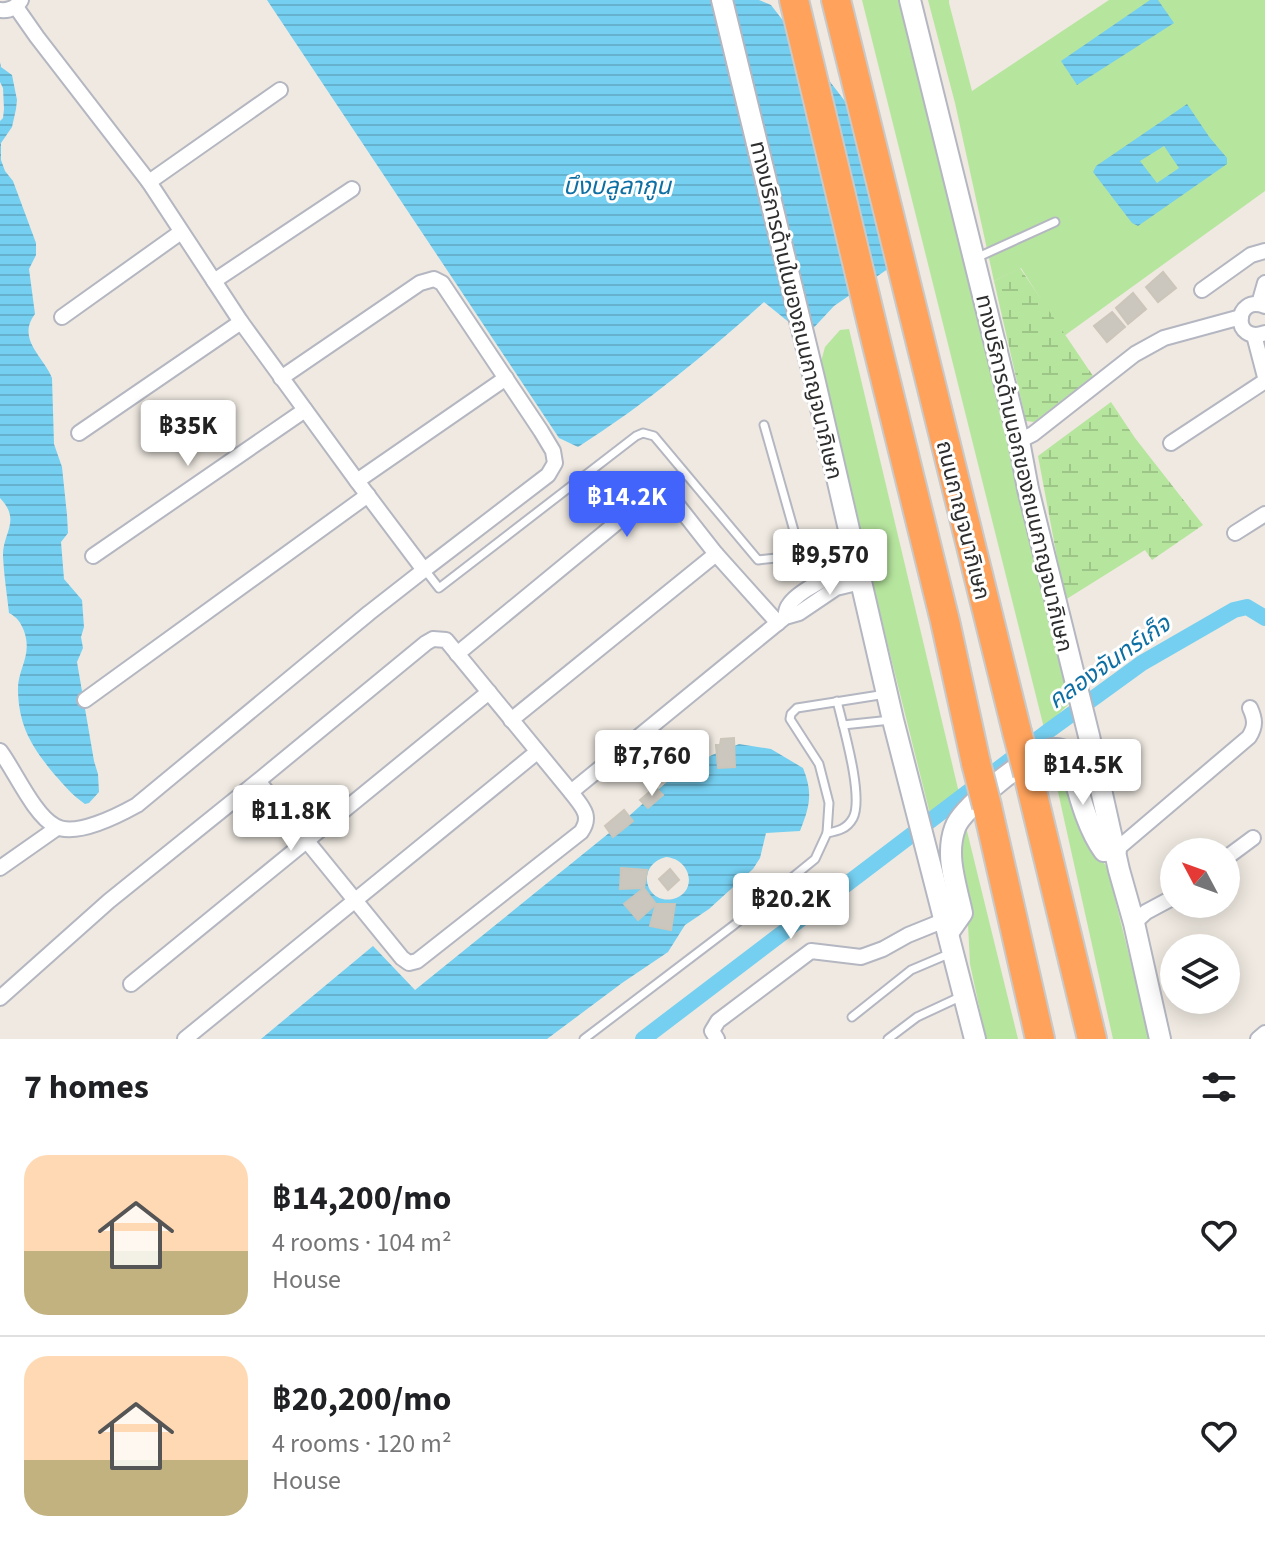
<!DOCTYPE html>
<meta charset="utf-8">
<style>
body{margin:0;font-family:"Source Sans 3","Noto Sans Thai",sans-serif;background:#f6f6f6;color:#202124;height:100vh;display:flex;flex-direction:column;font-size:30px;white-space:nowrap}
*{box-sizing:border-box;margin:0}
p{font-size:26px;color:#757577}
.icon{flex:none;width:44px;height:44px;fill:none;stroke:currentColor;stroke-width:2;stroke-linecap:round;stroke-linejoin:round}
.map{position:relative;height:1039px;overflow:hidden}
.side{display:flex;flex-direction:column;background:#fff;flex:1}
.side>*{flex:none}
.needle{width:52px;rotate:311deg}
.fabs{position:absolute;left:1160px;top:838px;display:grid;gap:16px}
.fabs a{display:grid;place-items:center;width:80px;height:80px;border-radius:50%;background:#fff;box-shadow:0 4px 20px #0003;font-size:40px}
.price{position:absolute;translate:-50% -68px;padding:0 18px;border-radius:8px;background:#fff;color:#222;font-size:26px;line-height:52px;filter:drop-shadow(0 2px 4px #0008)}
.price::after{content:'';position:absolute;left:50%;top:48px;width:24px;height:18px;margin-left:-12px;background:inherit;clip-path:polygon(0 0,100% 0,50% 100%)}
.price.active{background:#4264fb;color:#fff}
ul{padding:0;list-style:none}
li{display:flex;align-items:center;gap:24px;height:200px;padding:0 24px}
li+li{border-top:2px solid #e0e0e0}
li span{display:grid;place-items:center;flex:none;width:224px;height:160px;border-radius:24px;color:#555}
li>.icon{margin-inline-start:auto}
span .icon{width:96px;height:96px;fill:#fffc;stroke-width:1}
li b{font-size:34px}
h2{display:flex;justify-content:space-between;align-items:center;height:96px;padding:0 24px;font-size:34px}
.map>svg:first-child{display:block}
.grass{fill:#b6e59e}
.wetland{fill:url(#wetland-marsh)}
.water{fill:url(#water-rules);fill-rule:evenodd}
.lines{fill:none;stroke-linecap:round;stroke-linejoin:round}
.canal{stroke:#75cff0;stroke-width:16}
.building{fill:#cbc7bf;stroke:#cbc5ba;stroke-width:2}
.lane-casing{stroke:#b4b7c1;stroke-width:11}
.street-casing{stroke:#b4b7c1;stroke-width:18}
.secondary-casing{stroke:#b4b7c1;stroke-width:24}
.highway-casing{stroke:#c9c9c9;stroke-width:32}
.lane{stroke:#fff;stroke-width:7}
.street{stroke:#fff;stroke-width:14}
.secondary{stroke:#fff;stroke-width:20}
.highway{stroke:#ffa35c;stroke-width:28}
.highway-bridge-casing{stroke:#c9c9c9;stroke-width:32;stroke-linecap:butt}
.highway-bridge{stroke:#ffa35c;stroke-width:28}
.labels{text-anchor:middle;stroke-width:6;stroke-linejoin:round;paint-order:stroke}
.street-label{font-size:22px;fill:#2e2e2e;stroke:#fff}
.water-label{font-size:24px;font-style:italic;fill:#0d6fa3;stroke:#fff}
</style>
<div class="map">
<svg width="1265" height="1039" viewBox="0 0 1265 1039">
<defs>
<pattern id="wetland-marsh" width="20" height="14" patternUnits="userSpaceOnUse" patternTransform="scale(2)"><rect width="20" height="14" fill="#b6e59e"/><path d="M1 5h8M5 5V1M11 12h8M15 12V8" fill="none" stroke="#9dc588"/></pattern>
<pattern id="water-rules" width="6" height="5" patternUnits="userSpaceOnUse" patternTransform="scale(2)"><rect width="6" height="5" fill="#75cff0"/><path d="M0 2.5h6" fill="none" stroke="#66b2ce"/></pattern>
</defs>
<rect width="100%" height="100%" fill="#efe9e1"/>
<g class="grass">
<path d="M862,0h39l129,527 40,176 -26,25z"/>
<path d="M928,0h21v3l23,88 137,-91h156v191l-201,145 -43,-68 -27,13 -39,-178z"/>
<path d="M849,329l110,464 -29,21 -111,-445 6,-22 15,-17z"/>
<path d="M1057,754l37,96 13,17 43,172h-37l-63,-283z"/>
<path d="M965,823l53,216h-32l-16,-75 -3,-60 -11,-42z"/>
</g>
<g class="wetland">
<path d="M1020,268l73,108 -59,46 -8,-1 -32,-140z"/>
<path d="M1111,402l24,36 68,87 -51,35 -7,-10 -80,50 -27,-144z"/>
</g>
<g class="water">
<path d="M267,0h492l12,5 120,156 20,92 -77,53 -28,30 -42,-34c-58,52 -120,103 -186,145l-19,-9z"/>
<path d="M1150,0h8l16,23 -97,62 -16,-24z"/>
<path d="M0,62l1,5 11,8 5,25 -1,9 -4,18 -11,16v17l4,11 8,10 23,62v12l-7,14 6,45c-19,25 9,43 17,64l2,66 8,23 5,48 1,18 -7,9 3,37 18,21 2,27 -3,10 2,11 -6,14 17,99 4,13 1,18 -10,11 -4,1c-12,-8 -21,-19 -31,-30 -22,-27 -35,-47 -36,-83 -1,-22 15,-35 6,-60 -3,-8 -7,-14 -15,-18 -2,-18 -5,-37 -6,-56 -1,-24 19,-36 -3,-59v-377l3,-3 1,-9 -1,-21 -3,-6z"/>
<path d="M1187,104l23,34 17,20v6l-89,62 -6,-3 -39,-51 3,-6zM1164,146l15,22 -22,15 -17,-22z"/>
<path d="M739,744l32,5 32,19c10,25 7,38 -3,63l-34,2 -6,25 -7,11 -44,40 -24,16 -17,27 -46,31 -75,56h-286l112,-93 42,44 204,-165 50,-45 43,-25zM666,857c26,2 32,36 7,42 -28,6 -38,-34 -7,-42z"/>
</g>
<g class="lines">
<path class="canal" d="M643,1039l404,-307 95,-69 92,-53 13,-3 18,11"/>
</g>
<g class="building">
<path d="M1163,272l13,16 -18,14 -12,-15z"/>
<path d="M1133,293l13,16 -18,15 -12,-16z"/>
<path d="M1112,312l13,15 -18,15 -13,-16z"/>
<path d="M734,738l1,29 -17,1 -2,-23h4l1,-6z"/>
<path d="M698,757l5,14 -17,10 -8,-14z"/>
<path d="M655,787l8,8 -15,13 -8,-8z"/>
<path d="M624,810l9,11 -20,16 -8,-11z"/>
<path d="M621,868l26,2 -3,18 -24,1z"/>
<path d="M670,869l9,11 -11,10 -9,-11z"/>
<path d="M644,888l12,16 -18,16 -14,-16z"/>
<path d="M656,904h19l-4,26 -21,-4z"/>
</g>
<g class="lines">
<defs>
<g id="lane">
<path d="M976,258l79,-36"/>
<path d="M764,425l36,127"/>
<path d="M425,570l14,18 197,-152 7,-3 11,3 104,124 18,-2 73,-19"/>
<path d="M843,725l48,-5"/>
<path d="M827,833c11,-2 20,-4 26,-15 11,-21 -10,-92 -16,-117"/>
<path d="M852,1017l59,-47 40,-17"/>
<path d="M584,1039l150,-114 81,-66 12,-26 2,-30 -10,-39 -29,-45 1,-5 6,-6 89,-14"/>
<path d="M888,1039l29,-22 45,-21"/>
</g>
<g id="street">
<path d="M0,10c9,1 16,-2 21,-10"/>
<path d="M149,182l131,-92"/>
<path d="M214,281l138,-92"/>
<path d="M1202,290l49,-35 14,-4"/>
<path d="M1259,304l6,-21"/>
<path d="M1265,306c-32,-12 -33,39 0,27"/>
<path d="M62,317l119,-85"/>
<path d="M1254,335l11,42"/>
<path d="M281,378l139,-95 14,-4 8,4 99,148 12,20 2,12 -7,12 -124,95"/>
<path d="M79,433l162,-111"/>
<path d="M1019,441l14,-7 102,-80 29,-16 77,-21"/>
<path d="M1171,443l94,-62"/>
<path d="M357,481l149,-103"/>
<path d="M1235,533l30,-19"/>
<path d="M93,556l212,-146"/>
<path d="M785,617c1,-4 1,-9 4,-12 10,-16 51,-33 68,-41"/>
<path d="M457,654l197,-162 11,-1 7,7 44,56 62,69"/>
<path d="M85,700l283,-205"/>
<path d="M511,720l205,-166"/>
<path d="M0,751c15,20 34,64 55,75 20,12 64,-11 82,-21l232,-192 55,-43 -67,-89 -116,-159 -92,-140 -112,-145 -21,-30"/>
<path d="M571,792l214,-175 14,-4 37,-25 25,-6"/>
<path d="M1116,850l133,-113c7,-11 6,-18 1,-29"/>
<path d="M1226,858l27,-20"/>
<path d="M0,868l57,-40"/>
<path d="M1134,923l12,-11 28,-15"/>
<path d="M131,984l358,-292"/>
<path d="M0,998l109,-97 149,-120 168,-138 7,-4 13,1 125,152c10,14 22,23 10,40l-164,129 -8,2 -7,-5 -144,-177"/>
<path d="M185,1039l352,-287"/>
<path d="M717,1039l-5,-8 6,-10 93,-70 50,6 22,-8 25,-14 37,-15"/>
<path d="M1258,1039l7,-6"/>
</g>
<g id="secondary">
<path d="M722,0l92,378 79,342 82,319"/>
<path d="M910,0l109,441 9,48 61,247 30,134 15,53 26,116"/>
<path d="M948,933l14,-20c-6,-28 -17,-58 -7,-85 6,-20 74,-73 94,-78 7,-2 11,-1 18,2 10,32 17,71 37,99l12,-1"/>
</g>
<g id="highway">
<path d="M794,0l81,337 70,284 31,142"/>
<path d="M836,0l181,732"/>
<path d="M1028,774l64,265"/>
<path d="M987,806l53,233"/>
</g>
</defs>
<use href="#lane" class="lane-casing"/>
<use href="#street" class="street-casing"/>
<use href="#secondary" class="secondary-casing"/>
<use href="#highway" class="highway-casing"/>
<use href="#lane" class="lane"/>
<use href="#street" class="street"/>
<use href="#secondary" class="secondary"/>
<use href="#highway" class="highway"/>
<defs>
<g id="highway-bridge">
<path d="M1017,732l11,42"/>
<path d="M976,763l11,43"/>
</g>
</defs>
<use href="#highway-bridge" class="highway-bridge-casing"/>
<use href="#highway-bridge" class="highway-bridge"/>
</g>
<g class="labels">
<g class="street-label">
<text transform="translate(797 310) rotate(77)" y="8">ทางบริการด้านในของถนนกาญจนาภิเษก</text>
<text transform="translate(1025 473) rotate(77)" y="8">ทางบริการด้านนอกของถนนกาญจนาภิเษก</text>
<text transform="translate(964 520) rotate(76)" y="8">ถนนกาญจนาภิเษก</text>
</g>
<g class="water-label">
<text x="617" y="194">บึงบลูลากูน</text>
<text transform="translate(1109 662) rotate(-35)" y="8">คลองจันทร์เก็จ</text>
</g>
</g>
</svg>
<div class="fabs">
<a><svg class="needle" viewBox="-14 -14 28 28"><path d="M0-13l5 13h-10z" fill="#e53935"/><path d="M0 13l5-13h-10z" fill="#757577"/></svg></a>
<a><svg class="icon" aria-label="layers" viewBox="0 0 24 24"><path d="M12 4l9 5-9 5-9-5zM3 14l9 5 9-5"/></svg></a>
</div>
<b class="price" style="left:188px;top:468px">฿35K</b>
<b class="price active" style="left:627px;top:539px">฿14.2K</b>
<b class="price" style="left:830px;top:597px">฿9,570</b>
<b class="price" style="left:652px;top:798px">฿7,760</b>
<b class="price" style="left:1083px;top:807px">฿14.5K</b>
<b class="price" style="left:291px;top:853px">฿11.8K</b>
<b class="price" style="left:791px;top:941px">฿20.2K</b>
</div>
<section class="side">
<h2>7 homes<svg class="icon" aria-label="filters" viewBox="0 0 24 24"><path d="M4 7h16M4 17h16"/><circle cx="9" cy="7" r="2"/><circle cx="15" cy="17" r="2"/></svg></h2>
<ul>
<li><span style="background:linear-gradient(#ffd9b3 60%,#c2b280 0)"><svg class="icon" aria-label="home" viewBox="0 0 24 24"><path d="M3 11l9-7 9 7M6 9v11h12V9"/></svg></span><div><b>฿14,200/mo</b><p>4 rooms · 104 m²</p><p>House</p></div><svg class="icon" aria-label="heart" viewBox="0 0 24 24"><path d="M12 20l-8-8c-3-5 5-10 8-4 3-6 11-1 8 4z"/></svg></li>
<li><span style="background:linear-gradient(#ffd9b3 65%,#c2b280 0)"><svg class="icon" aria-label="home" viewBox="0 0 24 24"><path d="M3 11l9-7 9 7M6 9v11h12V9"/></svg></span><div><b>฿20,200/mo</b><p>4 rooms · 120 m²</p><p>House</p></div><svg class="icon" aria-label="heart" viewBox="0 0 24 24"><path d="M12 20l-8-8c-3-5 5-10 8-4 3-6 11-1 8 4z"/></svg></li>
</ul>
</section>
